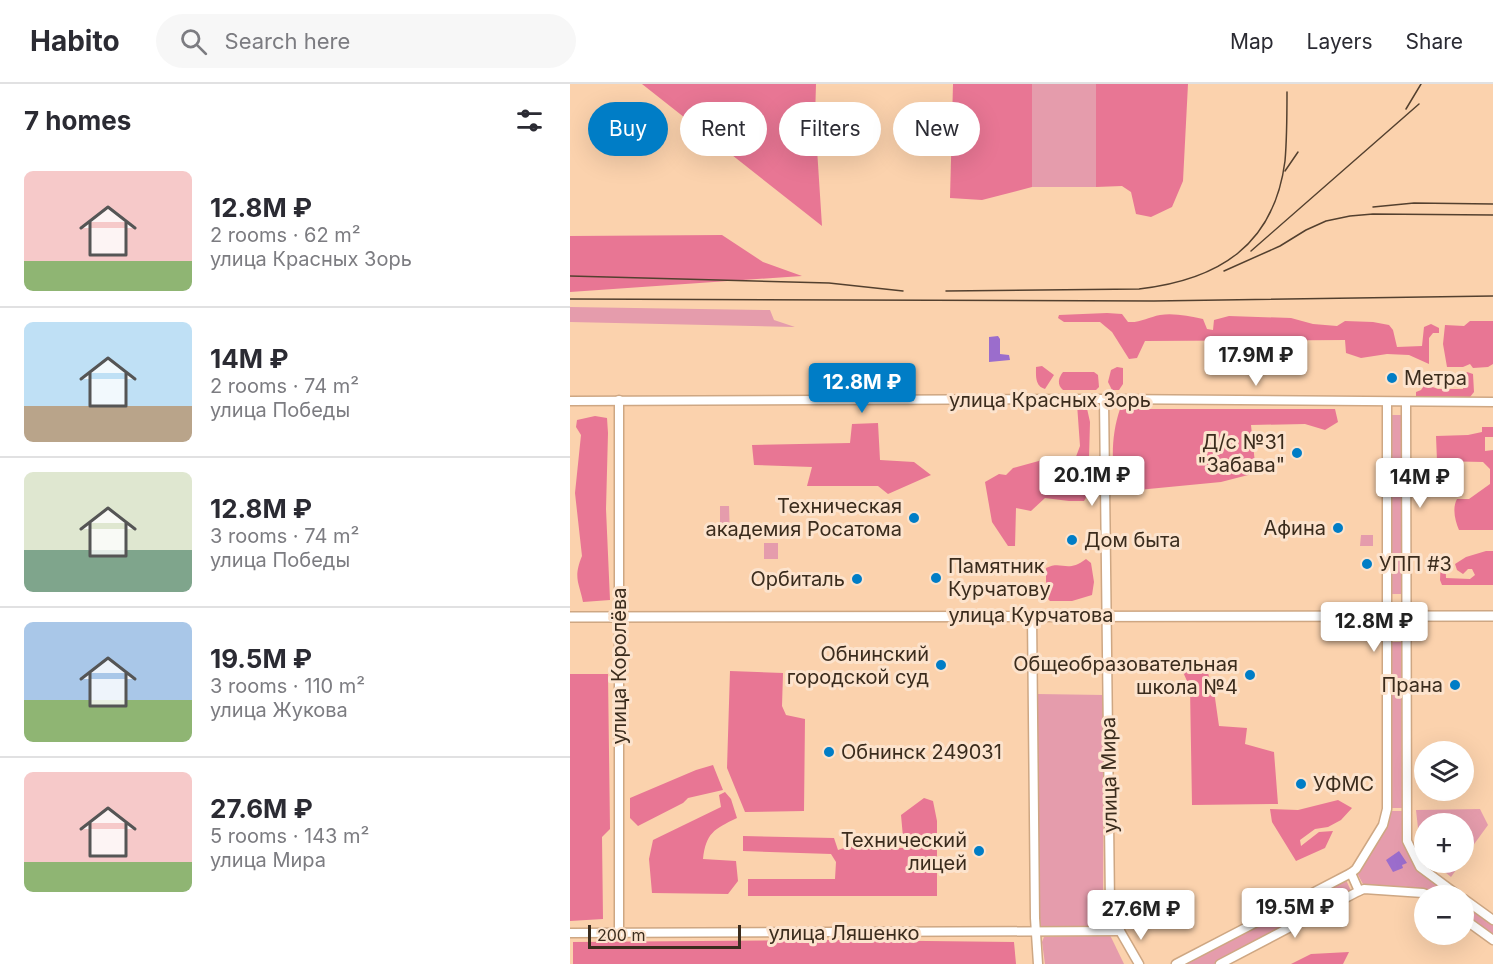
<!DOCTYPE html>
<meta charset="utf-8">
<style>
body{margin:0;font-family:Inter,sans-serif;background:#f7f7f7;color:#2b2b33;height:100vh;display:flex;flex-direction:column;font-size:22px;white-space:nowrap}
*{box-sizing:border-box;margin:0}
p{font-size:20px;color:#7c7c81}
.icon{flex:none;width:33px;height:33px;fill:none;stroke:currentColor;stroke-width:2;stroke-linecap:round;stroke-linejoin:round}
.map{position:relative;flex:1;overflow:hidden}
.panel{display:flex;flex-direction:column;background:#fff;width:570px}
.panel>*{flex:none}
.top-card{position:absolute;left:18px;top:18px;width:570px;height:54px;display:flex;gap:12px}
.controls{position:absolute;left:844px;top:657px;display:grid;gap:12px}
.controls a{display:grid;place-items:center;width:60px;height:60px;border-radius:50%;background:#fff;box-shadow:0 6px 24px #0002;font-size:30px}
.scale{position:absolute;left:18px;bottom:15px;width:153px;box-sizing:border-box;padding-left:6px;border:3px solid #3b2c1d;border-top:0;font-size:16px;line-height:21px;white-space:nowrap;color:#3b2c1d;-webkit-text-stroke:4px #fce3cd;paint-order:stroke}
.price{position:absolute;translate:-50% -51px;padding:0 14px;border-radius:6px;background:#fff;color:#222;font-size:20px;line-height:39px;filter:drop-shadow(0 2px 3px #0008)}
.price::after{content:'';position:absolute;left:50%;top:36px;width:18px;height:14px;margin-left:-9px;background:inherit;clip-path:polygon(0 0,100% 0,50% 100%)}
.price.current{background:#007dc6;color:#fff}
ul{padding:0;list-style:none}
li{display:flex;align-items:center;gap:18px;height:150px;padding:0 24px}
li+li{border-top:2px solid #e1e1e2}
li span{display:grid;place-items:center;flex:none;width:168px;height:120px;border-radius:9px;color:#555}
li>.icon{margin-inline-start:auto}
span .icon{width:72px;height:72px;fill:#fffc;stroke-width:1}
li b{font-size:26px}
h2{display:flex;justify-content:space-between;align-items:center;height:72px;padding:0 24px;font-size:26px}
.tag{padding:0 21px;border-radius:27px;background:#fff;box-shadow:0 6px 24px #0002;font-size:21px;line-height:54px}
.tag.current{background:#007dc6;color:#fff}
header{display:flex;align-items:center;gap:36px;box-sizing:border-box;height:84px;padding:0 30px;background:#fff;border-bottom:2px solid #e1e1e2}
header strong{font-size:28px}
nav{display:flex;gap:33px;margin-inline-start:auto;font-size:21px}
.search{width:420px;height:54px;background:#f7f7f7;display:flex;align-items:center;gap:15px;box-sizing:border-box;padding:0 21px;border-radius:33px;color:#7c7c81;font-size:22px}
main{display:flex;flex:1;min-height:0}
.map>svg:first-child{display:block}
.green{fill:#e59cac}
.forest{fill:#e87694}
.water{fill:#9b6dcc}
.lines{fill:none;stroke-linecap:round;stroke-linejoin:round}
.secondary-casing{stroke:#cea783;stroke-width:11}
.primary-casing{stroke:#cea783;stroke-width:12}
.secondary{stroke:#fff;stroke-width:8}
.primary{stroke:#fff;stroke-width:9}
.rail{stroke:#53402f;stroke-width:1.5}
.poi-dot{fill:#007dc6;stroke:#fce3cd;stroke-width:2}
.labels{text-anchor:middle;stroke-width:6;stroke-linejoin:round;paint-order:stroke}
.poi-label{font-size:20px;fill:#3b2c1d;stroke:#fce3cd;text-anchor:end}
.street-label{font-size:20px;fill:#3b2c1d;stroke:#fce3cd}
</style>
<header>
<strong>Habito</strong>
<div class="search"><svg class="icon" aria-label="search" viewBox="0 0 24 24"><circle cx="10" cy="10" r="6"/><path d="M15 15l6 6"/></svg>Search here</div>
<nav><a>Map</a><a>Layers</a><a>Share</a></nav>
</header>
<main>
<section class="panel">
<h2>7 homes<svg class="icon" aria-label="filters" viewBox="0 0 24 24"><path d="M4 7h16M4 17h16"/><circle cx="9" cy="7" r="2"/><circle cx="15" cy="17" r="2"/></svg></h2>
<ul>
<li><span style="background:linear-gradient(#f6c9c9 75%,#8fb573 0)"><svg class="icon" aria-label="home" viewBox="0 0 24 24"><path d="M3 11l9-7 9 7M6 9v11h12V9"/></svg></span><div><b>12.8M ₽</b><p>2 rooms · 62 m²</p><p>улица Красных Зорь</p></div></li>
<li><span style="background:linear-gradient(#bfe0f5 70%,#b9a48a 0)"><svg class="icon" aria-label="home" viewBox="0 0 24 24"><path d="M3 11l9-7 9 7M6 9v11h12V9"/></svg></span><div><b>14M ₽</b><p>2 rooms · 74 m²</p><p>улица Победы</p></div></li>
<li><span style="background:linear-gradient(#dfe7d0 65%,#7fa58c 0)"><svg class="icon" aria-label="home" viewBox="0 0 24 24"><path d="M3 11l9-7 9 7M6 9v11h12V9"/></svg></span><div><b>12.8M ₽</b><p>3 rooms · 74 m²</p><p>улица Победы</p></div></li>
<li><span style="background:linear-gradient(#a9c7e8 65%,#8fb573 0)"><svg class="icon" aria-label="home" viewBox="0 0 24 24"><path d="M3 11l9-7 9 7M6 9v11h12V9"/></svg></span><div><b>19.5M ₽</b><p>3 rooms · 110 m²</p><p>улица Жукова</p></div></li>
<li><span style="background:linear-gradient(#f6c9c9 75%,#8fb573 0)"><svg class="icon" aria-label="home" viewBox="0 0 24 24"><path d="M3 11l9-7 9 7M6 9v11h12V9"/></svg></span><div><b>27.6M ₽</b><p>5 rooms · 143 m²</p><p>улица Мира</p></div></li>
</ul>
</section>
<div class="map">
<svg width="923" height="880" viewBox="0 0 923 880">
<rect width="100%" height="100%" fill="#fbd2ad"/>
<g class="green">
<rect x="462" y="0" width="64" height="103"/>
<path d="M0,223l200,3 4,10 21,7 -225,-5z"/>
<path d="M821,331h11v179h-12z"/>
<path d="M150,422h9l1,31h-10z"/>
<path d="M791,451h12v11h-13z"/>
<rect x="194" y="459" width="14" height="16"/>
<path d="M820,558h11l1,166h-12z"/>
<path d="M467,610l67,1 -1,215 5,9 -4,7 -65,1z"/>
<path d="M910,725l8,16 -24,33v-34h-39v27l-6,-14 -3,-27z"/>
<path d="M820,727h12l2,32 13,24 31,22 -4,6 -80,-9 -7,-13 32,-53z"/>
<path d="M864,779h27l-10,14z"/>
<path d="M776,796l6,13 -138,71h-29z"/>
<path d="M894,818l29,21v14l-29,-21z"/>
<path d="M540,851l14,29h-79l-3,-22 2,-5z"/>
</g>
<g class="forest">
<path d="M72,0h174l-1,34 7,108z"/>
<path d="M383,0h79v103l-50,13 -32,-2z"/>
<path d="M526,0h92l-5,97 -11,26 -21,10 -15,-3 -5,-22 -9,-6 -26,1z"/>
<path d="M152,151l41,27 39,14 -232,16v-56z"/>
<path d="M537,229l15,1 6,8c12,1 21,-5 32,-7 14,-2 29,1 43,4l4,10 6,1 1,-10 15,-4 62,2 22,6 24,2 8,-5 28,1 16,3 4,5 4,17 25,-1 2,-19 7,-3 8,4v5h-6l-4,5v26l-20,-9 -22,-1 -26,4 -15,-5 -1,-13 -200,1 -8,17 -8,1 -17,-27 -12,-10h-36l-6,-4 1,-3z"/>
<path d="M900,237h23v43l-5,3 -15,1 -3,-4 -7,3h-16l-4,-23 2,-19 19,1z"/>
<path d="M472,282l12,9 -9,14c-10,-3 -9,-13 -9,-22z"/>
<path d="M547,283l6,1v16l-4,6h-7l-4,-8 3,-12z"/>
<path d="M493,288h31l4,3 1,12 -3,3h-33c-6,-5 -5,-12 0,-18z"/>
<path d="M897,288l6,2 1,18 -4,5 -54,-1v-4l5,-2 7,-10 2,6 8,3h25l1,-13z"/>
<path d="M507,320h9l4,18 -2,72 -4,7h-15l-24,-3 -14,13 -15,-3 -1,38h-7l-16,-24 -7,-40 14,-8 7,1 7,-7 33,-9 2,-3 26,6 6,-16z"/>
<path d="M550,325h215l3,13 -13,8 -20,-6 -54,1 5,48 -35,9 -104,10c-6,-27 -6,-57 3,-83z"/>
<path d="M25,332l12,2 1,15 -2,76 4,91 -27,2c-4,-20 -10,-24 -1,-46l-7,-63 6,-58 -5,-8 1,-7z"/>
<path d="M308,339l2,37 34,2 17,13 -43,19 -10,-8h-71l5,-19 -58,-2 -2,-20 98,-2 2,-19z"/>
<path d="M912,343h11v10h-8v14l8,-1v80h-34c-4,-9 -7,-22 -2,-31h12l21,-15v-15l-7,-7 -46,-1 -1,-25 32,-1 14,-3z"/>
<path d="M916,467h7v34h-51l-2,-5 1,-24 4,-1 1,23 24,1 5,-4 -3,-6h-4l-5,5 -6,-4 -2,-6 11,-7z"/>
<path d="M516,475l5,4 3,19 -2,13 -20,6h-22l-4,-4v-29c17,-8 20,6 40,-9z"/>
<path d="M635,578l10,36 4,28 28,2 -2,16 29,8 4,52 -86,1 -2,-117 -10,-23z"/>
<path d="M160,587l53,2 -1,33 4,9 19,4 -1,92 -59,1 -18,-44z"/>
<path d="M0,590h38l2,155 -8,8 1,82 -33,2z"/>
<path d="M143,681l10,25 -35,8 -5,5 -45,23 -8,-8v-20l66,-28z"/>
<path d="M155,708l6,7 6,19c-23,11 -31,15 -34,41l33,2 2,20 -10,13 -76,-1 -3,-34 4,-19 68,-33 -2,-12z"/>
<path d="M354,714l9,3 4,20v75h-189v-17h87l1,-17 -5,-8 -88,-3v-15l91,2 4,12 9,-3 57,1 -3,-33z"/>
<path d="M768,716l14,8 -11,12 -13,7 -13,2 -15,11 1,6 18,-14 14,-1 -8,17 -29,13 -24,-39 -2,-13 28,1z"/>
<path d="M270,856l174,2 2,22h-443v-22z"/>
<path d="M779,868l-6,12h-52l20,-10z"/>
</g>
<g class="water">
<path d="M428,252l2,3v15l9,1 1,5 -21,2v-25z"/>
<path d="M829,767l8,12 -5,2 1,3 -10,4 -7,-12z"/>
</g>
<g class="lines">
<defs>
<g id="secondary">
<path d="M534,315l6,505 10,27 19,33"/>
<path d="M0,317l534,-2 389,3"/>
<path d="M836,319l1,438 13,26 39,29"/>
<path d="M462,531l3,303 3,46"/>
<path d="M781,789l8,18"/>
<path d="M894,815l29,21"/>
<path d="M894,835l29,21"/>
<path d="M0,849l550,-2"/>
<path d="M49,849v-533"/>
<path d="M606,880l175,-91 5,-4 27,-44 4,-16v-407"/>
<path d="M650,880l139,-73 5,-2 59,4 8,3"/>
</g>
<path id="primary" d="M0,533l923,-1"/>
</defs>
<use href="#secondary" class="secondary-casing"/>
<use href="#primary" class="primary-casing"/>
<use href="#secondary" class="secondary"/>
<use href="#primary" class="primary"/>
<g class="rail">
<path d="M836,25l15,-25"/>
<path d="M715,87l13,-19"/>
<path d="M803,123l41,-4 79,1"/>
<path d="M681,167l168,-147"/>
<path d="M654,187l56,-25 26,-16 20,-9 24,-5 23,-2 120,1"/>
<path d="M0,192l259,7 74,8"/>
<path d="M376,207l193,-2c79,-9 135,-43 146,-128 2,-23 2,-46 2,-69"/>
<path d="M0,215l584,2 339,-5"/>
</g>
</g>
<g class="poi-dot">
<circle cx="822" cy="294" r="6"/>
<circle cx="727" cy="369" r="6"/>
<circle cx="344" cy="434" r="6"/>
<circle cx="768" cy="444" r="6"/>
<circle cx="502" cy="456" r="6"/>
<circle cx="797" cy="480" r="6"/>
<circle cx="366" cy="494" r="6"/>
<circle cx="287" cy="495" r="6"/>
<circle cx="371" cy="581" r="6"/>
<circle cx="680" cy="591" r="6"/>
<circle cx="885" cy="601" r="6"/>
<circle cx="259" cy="668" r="6"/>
<circle cx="731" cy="700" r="6"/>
<circle cx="409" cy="767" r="6"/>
</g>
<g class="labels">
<g class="poi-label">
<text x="834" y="301" text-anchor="start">Метра</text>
<text x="715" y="365">Д/с №31<tspan x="715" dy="23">"Забава"</tspan></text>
<text x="332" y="429">Техническая<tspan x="332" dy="23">академия Росатома</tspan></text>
<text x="756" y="451">Афина</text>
<text x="514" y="463" text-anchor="start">Дом быта</text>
<text x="809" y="487" text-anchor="start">УПП #3</text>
<text x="378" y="489" text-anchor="start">Памятник<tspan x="378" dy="23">Курчатову</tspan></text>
<text x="275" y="502">Орбиталь</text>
<text x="359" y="577">Обнинский<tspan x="359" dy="23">городской суд</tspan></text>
<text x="668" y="587">Общеобразовательная<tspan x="668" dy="23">школа №4</tspan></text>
<text x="873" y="608">Прана</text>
<text x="271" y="675" text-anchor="start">Обнинск 249031</text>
<text x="743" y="707" text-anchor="start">УФМС</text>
<text x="397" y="763">Технический<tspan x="397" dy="23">лицей</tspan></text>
</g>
<g class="street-label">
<text x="480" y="323">улица Красных Зорь</text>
<text x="461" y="538">улица Курчатова</text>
<text transform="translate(49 582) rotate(-90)" y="7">улица Королёва</text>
<text transform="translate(539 691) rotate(-91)" y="7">улица Мира</text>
<text x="274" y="856">улица Ляшенко</text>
</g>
</g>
</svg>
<div class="controls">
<a><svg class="icon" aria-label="layers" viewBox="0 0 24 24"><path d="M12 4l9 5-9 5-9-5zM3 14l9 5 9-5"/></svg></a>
<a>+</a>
<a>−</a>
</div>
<div class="scale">200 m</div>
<b class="price" style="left:686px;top:303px">17.9M ₽</b>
<b class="price current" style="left:292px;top:330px">12.8M ₽</b>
<b class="price" style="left:522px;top:423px">20.1M ₽</b>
<b class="price" style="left:850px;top:425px">14M ₽</b>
<b class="price" style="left:804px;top:569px">12.8M ₽</b>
<b class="price" style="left:725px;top:855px">19.5M ₽</b>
<b class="price" style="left:571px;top:857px">27.6M ₽</b>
<div class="top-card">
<a class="tag current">Buy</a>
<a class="tag">Rent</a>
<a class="tag">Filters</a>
<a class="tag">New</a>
</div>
</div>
</main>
